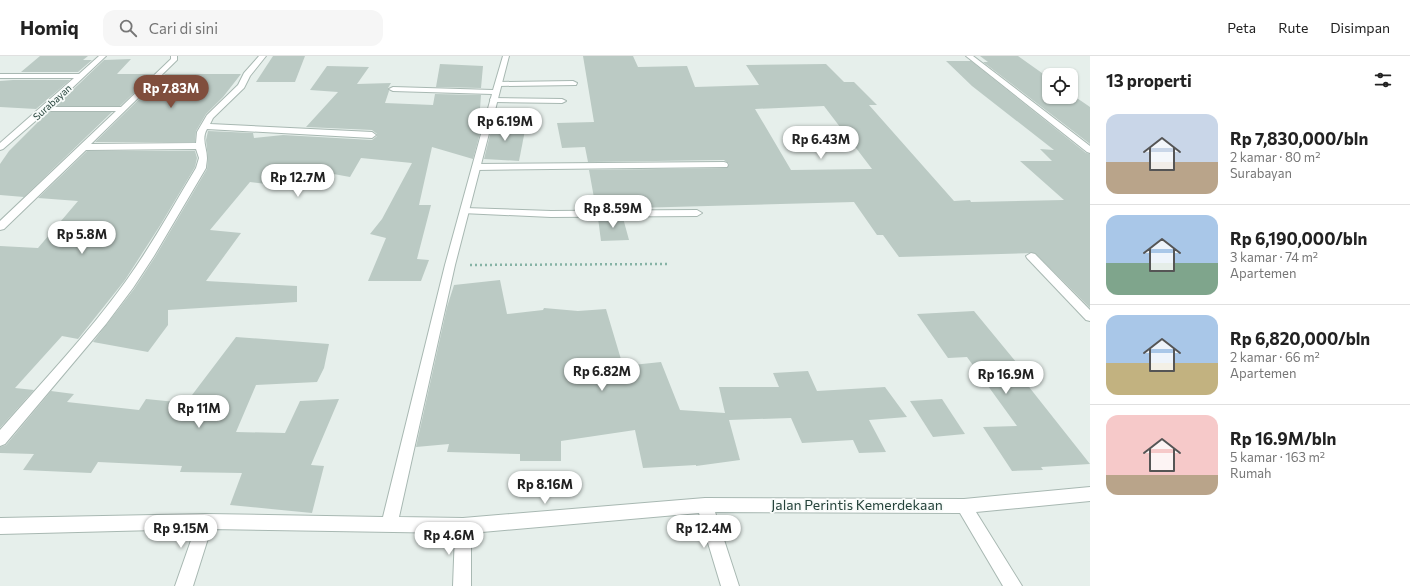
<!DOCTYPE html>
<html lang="id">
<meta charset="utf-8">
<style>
body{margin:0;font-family:Commissioner,sans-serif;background:#f6f6f6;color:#222;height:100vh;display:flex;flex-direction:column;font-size:15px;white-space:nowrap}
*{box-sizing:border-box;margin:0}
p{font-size:13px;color:#767676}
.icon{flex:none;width:22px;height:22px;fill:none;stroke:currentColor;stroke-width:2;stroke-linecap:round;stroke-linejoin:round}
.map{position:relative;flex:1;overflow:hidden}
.panel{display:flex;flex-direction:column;background:#fff;width:320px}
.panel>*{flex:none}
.tools{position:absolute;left:1042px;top:12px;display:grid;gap:8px}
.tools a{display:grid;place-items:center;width:36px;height:36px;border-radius:8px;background:#fff;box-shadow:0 1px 3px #0004;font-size:20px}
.price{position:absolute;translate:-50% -34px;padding:0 9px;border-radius:14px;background:#fff;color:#222;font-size:13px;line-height:26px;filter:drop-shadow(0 1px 2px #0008)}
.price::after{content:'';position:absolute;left:50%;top:24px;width:12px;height:9px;margin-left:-6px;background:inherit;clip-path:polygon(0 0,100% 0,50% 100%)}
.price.selected{background:#804e3d;color:#fff}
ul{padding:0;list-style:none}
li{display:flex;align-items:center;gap:12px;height:100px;padding:0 16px}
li+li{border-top:1px solid #e0e0e0}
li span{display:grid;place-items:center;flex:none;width:112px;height:80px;border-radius:12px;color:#555}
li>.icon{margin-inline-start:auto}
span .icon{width:48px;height:48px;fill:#fffc;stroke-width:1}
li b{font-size:17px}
h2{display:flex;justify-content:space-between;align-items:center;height:48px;padding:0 16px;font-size:17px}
header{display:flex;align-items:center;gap:24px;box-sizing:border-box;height:56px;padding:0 20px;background:#fff;border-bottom:1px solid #e0e0e0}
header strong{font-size:19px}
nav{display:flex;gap:22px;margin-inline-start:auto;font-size:14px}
.search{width:280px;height:36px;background:#f6f6f6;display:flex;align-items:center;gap:10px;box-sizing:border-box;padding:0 14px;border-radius:12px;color:#767676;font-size:15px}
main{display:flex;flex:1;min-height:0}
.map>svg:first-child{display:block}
.building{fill:#bbcac4;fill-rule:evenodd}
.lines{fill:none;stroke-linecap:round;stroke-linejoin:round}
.service-casing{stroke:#a8b8b2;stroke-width:2}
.minor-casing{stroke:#a8b8b2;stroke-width:2}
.path{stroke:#86b3a5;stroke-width:2.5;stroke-dasharray:2 3;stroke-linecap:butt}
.service{fill:#fff;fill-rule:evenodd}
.minor{fill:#fff;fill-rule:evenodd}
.labels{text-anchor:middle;stroke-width:3.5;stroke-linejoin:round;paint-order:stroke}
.far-street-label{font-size:10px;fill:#24423a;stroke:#f7fbf9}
.near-street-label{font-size:14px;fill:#24423a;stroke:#f7fbf9}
</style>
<header>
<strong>Homiq</strong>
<div class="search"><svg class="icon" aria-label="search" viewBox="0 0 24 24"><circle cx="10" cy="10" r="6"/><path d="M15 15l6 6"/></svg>Cari di sini</div>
<nav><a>Peta</a><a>Rute</a><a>Disimpan</a></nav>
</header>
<main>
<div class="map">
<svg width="1090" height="530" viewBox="0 0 1090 530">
<rect width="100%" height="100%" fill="#e6efeb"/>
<g class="building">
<path d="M40,0h48l-5,4h9l-14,12h-57z"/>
<path d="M273,0h32l-10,26h-39z"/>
<path d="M583,0h50l5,11 49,-1 8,21 64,-2 -13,-20 80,-1 18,18h10l23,23h-8l85,96 16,-1 1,2 93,-2 -44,-39h32l-12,-12 14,1 -82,-64 -26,-25h25l115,92 4,1v154l-55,-55 -136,4 -16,-22h-6l-23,-33 -258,7 -7,-39 138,-2 2,-4 -5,-4 -136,2 -3,-15 -23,1 -5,-25 37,-1zM824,50l48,63 -81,1 -36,-61z"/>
<path d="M980,0h38l31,22v19h22v-3l19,13v37l-107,-82h5z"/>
<path d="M131,3l-14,15h37l-34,32h-64l48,-46z"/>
<path d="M440,8l43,2 -2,22 -45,-1z"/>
<path d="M327,10l42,1 -12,17 34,-1 -3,5 1,3 -4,12 48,2 2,-11 46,1 -2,27h4l-10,37 -41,-12 -13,58h12l-14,54 12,1 -8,21h-53l18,-43 -16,-4 12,-15 30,-56 -51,-5 -11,19 -33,-6 -10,18 -57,-7 -40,48 31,3 -35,48 91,5v16l-129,8v15l-20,27 -55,-10 41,-53 21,-32 52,-88 1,-11 -2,-18 2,-9 45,2 1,5 29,-3 89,5 5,-4v-2l-5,-4 -66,-3 32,-35 -28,-2z"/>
<path d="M165,18h76l-18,23 -17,17 -10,17 -1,11h-100z"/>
<path d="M13,24h57l-34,29 -36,-2v-26z"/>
<path d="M48,56h64l-88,85 -24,-2v-31l9,-13z"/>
<path d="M493,67l33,2 -7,36 -35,-2z"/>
<path d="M87,95h108l2,7 -2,9 -34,57 -36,56 -47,59 -16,-3 -47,52 19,2 -34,38v-182l38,2 40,-47 -40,-3z"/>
<path d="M598,162h25l6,22 -28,1z"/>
<path d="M500,224l7,34 36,-4 1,-2 34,3 28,-2 17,57 38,-4 19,48 45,3 -6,-26h60l-6,-14 35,-2 9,20 68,-4 22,30 -38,3 17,32 -27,1 -6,-13 -51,3 -11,-25 -62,2 11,40 -44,6v-1l-53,3 -8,-38 -74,11v20h-41v-7l-73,-2 2,-8 -33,3 31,-140 7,-22z"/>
<path d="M974,255l42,51 -6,1 80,101 -49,3 2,3 -31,1 -29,-44 34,-1 -50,-69 -19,1 -31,-44z"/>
<path d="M236,281l93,7 -5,24 -7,14 -61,3 -20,47 49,1 15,-32 39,-2 -28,66 13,1 -12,47 -82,-8 12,-32 -62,-1 2,-6 -84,-4 -7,11 -68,-3 11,-16 -34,-1v-6l6,-2 45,-54 23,3 -7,8 72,8 7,-11 40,4z"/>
<path d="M942,343l23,35 -32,3 -23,-36z"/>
</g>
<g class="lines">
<defs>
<g id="service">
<path d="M966,0h7l117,90v7l-3,-1z"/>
<path d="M573,25l4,2 -1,2 -77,1 -4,-2 4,-2z"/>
<path d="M491,42l71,1 4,2 -4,2 -68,-1 -4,-2z"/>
<path d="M724,106l3,1 1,2 -1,2 -251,3 -4,-3 4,-3z"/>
<path d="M465,152l86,3 146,-1 5,3 -5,3 -146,1 -89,-4 -2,-2z"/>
<path d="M1031,197l4,1 55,56v11l-4,-1 -59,-62 -1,-2z"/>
</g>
<g id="minor">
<path d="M99,0h7l-54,51h69l50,-48v-3h6v4l-86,84 105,-1 1,-11 10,-17 31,-30 6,-12 15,-17h7l-16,20 -6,12 -31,30 -3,6 162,8 4,3 -4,3 -165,-9c-6,10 0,19 0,29 0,3 -1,7 -1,10l-52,88 -21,32 -27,36 -101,120 -5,2v-16c43,-49 88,-96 126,-149 26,-36 47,-75 70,-113l3,-10 -3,-9 -110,1 -82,79 -4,1v-9l116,-110h-69l-44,38 -3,1v-7l74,-65h-74v-4h79z"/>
<path d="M503,0h6l-54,209 -56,252 64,1 242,-20 259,1 126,-12v14l-114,11 46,74h-19l-43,-73 -245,-1 24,74h-18l-22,-73 -228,20v53h-18l2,-53 -244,-4 -18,57h-18l20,-57 -195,5v-16l206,-4 177,3 62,-252 47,-171 -99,-3 -4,-2 4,-2 100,3z"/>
</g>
</defs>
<use href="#service" class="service-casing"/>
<use href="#minor" class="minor-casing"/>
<path class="path" d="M470,209l198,-1"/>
<use href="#service" class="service"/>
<use href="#minor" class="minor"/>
</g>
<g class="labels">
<g class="far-street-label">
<text transform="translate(52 46) rotate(-42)" y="4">Surabayan</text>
</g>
<g class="near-street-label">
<text x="857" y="454">Jalan Perintis Kemerdekaan</text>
</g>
</g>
</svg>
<div class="tools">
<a><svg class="icon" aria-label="locate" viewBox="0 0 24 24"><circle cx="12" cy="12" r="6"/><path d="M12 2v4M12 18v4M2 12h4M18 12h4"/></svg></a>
</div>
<b class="price selected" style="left:171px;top:53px">Rp 7.83M</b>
<b class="price" style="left:505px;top:86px">Rp 6.19M</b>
<b class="price" style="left:821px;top:104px">Rp 6.43M</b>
<b class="price" style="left:298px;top:142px">Rp 12.7M</b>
<b class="price" style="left:613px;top:173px">Rp 8.59M</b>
<b class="price" style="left:82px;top:199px">Rp 5.8M</b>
<b class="price" style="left:602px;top:336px">Rp 6.82M</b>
<b class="price" style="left:1006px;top:339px">Rp 16.9M</b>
<b class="price" style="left:199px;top:373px">Rp 11M</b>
<b class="price" style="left:545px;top:449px">Rp 8.16M</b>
<b class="price" style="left:181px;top:493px">Rp 9.15M</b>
<b class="price" style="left:704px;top:493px">Rp 12.4M</b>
<b class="price" style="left:449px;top:500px">Rp 4.6M</b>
</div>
<section class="panel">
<h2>13 properti<svg class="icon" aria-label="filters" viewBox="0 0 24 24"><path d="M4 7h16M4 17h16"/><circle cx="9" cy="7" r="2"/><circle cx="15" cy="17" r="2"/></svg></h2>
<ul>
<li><span style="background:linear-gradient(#c9d6e8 60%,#b9a48a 0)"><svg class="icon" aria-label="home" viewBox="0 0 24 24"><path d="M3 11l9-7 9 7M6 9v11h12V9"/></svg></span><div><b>Rp 7,830,000/bln</b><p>2 kamar · 80 m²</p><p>Surabayan</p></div></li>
<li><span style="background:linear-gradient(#a9c7e8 60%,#7fa58c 0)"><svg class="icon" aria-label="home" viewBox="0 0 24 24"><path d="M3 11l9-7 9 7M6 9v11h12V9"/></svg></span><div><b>Rp 6,190,000/bln</b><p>3 kamar · 74 m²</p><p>Apartemen</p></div></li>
<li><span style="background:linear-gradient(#a9c7e8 60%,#c2b280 0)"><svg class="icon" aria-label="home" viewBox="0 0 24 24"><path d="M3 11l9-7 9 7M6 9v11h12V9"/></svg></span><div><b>Rp 6,820,000/bln</b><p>2 kamar · 66 m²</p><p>Apartemen</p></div></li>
<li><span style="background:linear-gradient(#f6c9c9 75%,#b9a48a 0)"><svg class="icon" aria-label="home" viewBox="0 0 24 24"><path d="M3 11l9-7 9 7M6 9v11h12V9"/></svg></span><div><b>Rp 16.9M/bln</b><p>5 kamar · 163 m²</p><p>Rumah</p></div></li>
</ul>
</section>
</main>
